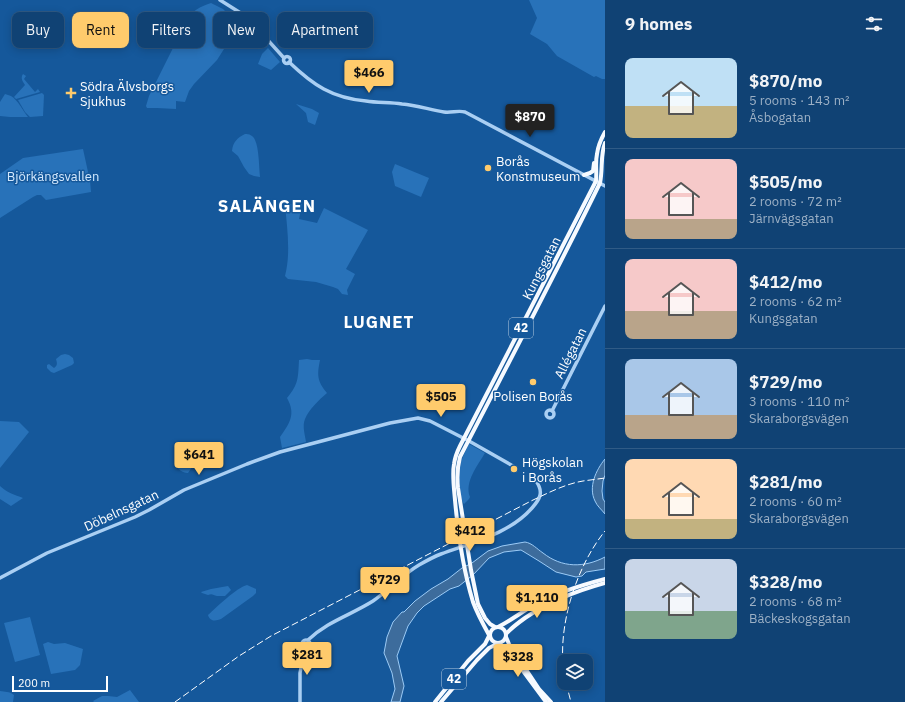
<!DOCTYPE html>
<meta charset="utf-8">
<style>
body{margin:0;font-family:"IBM Plex Sans",sans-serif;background:#1e4d7c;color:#f1f3f6;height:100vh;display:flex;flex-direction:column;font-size:15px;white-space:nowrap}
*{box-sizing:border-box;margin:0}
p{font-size:13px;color:#9cb0c5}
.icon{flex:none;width:22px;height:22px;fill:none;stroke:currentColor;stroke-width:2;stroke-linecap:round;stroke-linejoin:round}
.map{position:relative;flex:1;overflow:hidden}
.panel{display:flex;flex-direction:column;background:#104274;width:300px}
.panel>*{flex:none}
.top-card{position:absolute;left:12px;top:12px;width:380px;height:36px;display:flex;gap:8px}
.fabs{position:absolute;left:557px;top:654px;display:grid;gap:8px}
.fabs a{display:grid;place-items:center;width:36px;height:36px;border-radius:8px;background:#104274;box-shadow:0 2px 10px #0003,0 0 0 1px #305b86;font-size:20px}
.scale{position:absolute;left:12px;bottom:10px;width:96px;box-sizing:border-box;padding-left:4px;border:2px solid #fff;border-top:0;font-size:11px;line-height:14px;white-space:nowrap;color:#fff;-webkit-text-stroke:3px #15589b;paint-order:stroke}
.price{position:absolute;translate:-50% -34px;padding:0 9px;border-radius:4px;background:#ffcb6c;color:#111;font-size:13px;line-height:26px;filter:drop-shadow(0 1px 2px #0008)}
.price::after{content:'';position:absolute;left:50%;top:24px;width:12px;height:9px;margin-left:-6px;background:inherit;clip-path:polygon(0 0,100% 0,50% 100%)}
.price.active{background:#222;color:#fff}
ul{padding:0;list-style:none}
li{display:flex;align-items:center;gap:12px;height:100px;padding:0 20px}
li+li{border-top:1px solid #305b86}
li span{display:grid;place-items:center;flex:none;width:112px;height:80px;border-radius:8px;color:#555}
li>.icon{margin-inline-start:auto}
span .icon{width:48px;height:48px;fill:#fffc;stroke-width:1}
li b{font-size:17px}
h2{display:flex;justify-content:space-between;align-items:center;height:48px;padding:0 20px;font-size:17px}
.pill{padding:0 14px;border-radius:8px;background:#104274;box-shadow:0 2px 10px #0003,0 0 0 1px #305b86;font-size:14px;line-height:36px}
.pill.active{background:#ffcb6c;color:#111}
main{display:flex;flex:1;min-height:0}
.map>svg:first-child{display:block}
.green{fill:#2872b9}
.water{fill:#3d6c9c;stroke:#9ccbf6}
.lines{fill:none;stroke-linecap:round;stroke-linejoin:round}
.minor{stroke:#aacff3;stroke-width:3.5}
.major{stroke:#f6faff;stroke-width:4}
.rail{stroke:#fff;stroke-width:1;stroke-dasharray:7 3;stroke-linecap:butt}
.poi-dot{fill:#ffcb6c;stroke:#15589b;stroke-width:1.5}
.labels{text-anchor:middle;stroke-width:3;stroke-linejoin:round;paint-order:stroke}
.shield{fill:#15589b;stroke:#b9cde1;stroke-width:1}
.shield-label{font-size:12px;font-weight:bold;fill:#fff}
.poi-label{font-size:13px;fill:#fff;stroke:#15589b;text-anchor:start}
.park-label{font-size:13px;fill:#d2e8fd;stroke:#15589b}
.street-label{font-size:13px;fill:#fff;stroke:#15589b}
.district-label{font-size:17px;font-weight:bold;letter-spacing:1px;fill:#fff;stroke:#15589b}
</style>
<main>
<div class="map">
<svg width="605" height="702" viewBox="0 0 605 702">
<rect width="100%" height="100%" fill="#15589b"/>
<g class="green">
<path d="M529,0h76v79h-3l-6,-3 -2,1 -37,-21 -10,-12 -17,-10 7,-16z"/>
<path d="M211,3l12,6 8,8v12l-7,20 -7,11 -23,24 -5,7 -4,11 -9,-1v8l-19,-1h-10l-1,-2 3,-10 27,-54c11,-7 11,-9 10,-22 8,-10 13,-13 25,-17z"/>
<path d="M268,48l12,14 -9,8 -13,-6 4,-10z"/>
<path d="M23,74l3,2 -2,3 11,13 3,-3 2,3 -24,7 -2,-2 11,-12c-2,-3 -5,-7 -2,-11z"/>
<path d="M42,93l2,2 -1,21 -13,1 -5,-5 -7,-12z"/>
<path d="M5,94c2,1 4,1 6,2 7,4 12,15 17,21h-18l-10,-1v-14z"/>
<path d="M296,104l16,5 7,4 -4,12 -7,-3 -2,-9z"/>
<path d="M245,134c4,0 8,1 10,6 4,8 4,27 5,37l-6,-1 -5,-2 -5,-7 -6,-11 -6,-5c1,-9 5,-13 13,-17z"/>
<path d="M83,149l7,32 1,11 -45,8 -5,-5h-4l-4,2 -33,21v-44l23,-16z"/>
<path d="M395,164l34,14 -8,19 -26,-11 -3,-14z"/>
<path d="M285,204h17l-3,15 18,4 7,-15 44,22 -22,39 9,5 -8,16 1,5 -6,-1 -4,-5 -5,-2 -17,-5 -28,-3 -3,-3c6,-23 2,-48 0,-72z"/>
<path d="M65,354l4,1 4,3 1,5 -2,2 -18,8 -3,-1 -4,-4v-3l2,-1 5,4c4,-3 3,-5 2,-9l5,-4z"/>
<path d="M307,359l5,1h8c-3,15 -3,21 7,33 -8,7 -18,16 -22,26 -3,7 0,16 1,23l-24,6 -2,-11c10,-14 16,-23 7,-39 12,-14 11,-21 12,-38z"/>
<path d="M0,421l19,1 10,10 -29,36z"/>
<path d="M469,444l16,9c-7,12 -21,29 -15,44l-1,2 -5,5c-6,-9 -6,-32 -3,-42 2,-6 5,-12 8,-18z"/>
<path d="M178,459h4l9,4 1,4 -4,6c-6,0 -10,-4 -13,-9v-2z"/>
<path d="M0,486c6,6 15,9 23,12l-12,8 -11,-7z"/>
<path d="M247,585l9,4v4l-3,3 -32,23c-5,2 -11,3 -13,-4 9,-8 28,-27 39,-30z"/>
<path d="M228,586l3,4 -6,6c-3,0 -6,0 -8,0 -4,-1 -5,-3 -9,-1l-6,-2 -1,-1 10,-3z"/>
<path d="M30,617l10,38 -25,7 -11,-39z"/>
<path d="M48,642l6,2 11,-1 18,6 -3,16 -5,5 -24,4 -8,-30z"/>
<path d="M130,690l9,12h-45l-1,-1 9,-5h6l9,1z"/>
<path d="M0,691c5,1 9,0 14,4l-1,7h-13z"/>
</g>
<g class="water">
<path d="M605,459v16l-2,6 -1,10 1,8 2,3v12c-3,-4 -8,-8 -10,-13 -7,-14 1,-31 10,-42z"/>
<path d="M525,542c7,1 12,7 18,11 19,15 41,15 62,4v12l-19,3 -4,4 -6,1 -20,-5 -17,-11 -18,-11 -17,2 -15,6 -16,17 -9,7 -5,4 -9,3 -26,17 -7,7 -9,13 -11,30 7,30 -4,16h-9l4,-13 -3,-16 -8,-20 3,-16 6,-15 9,-10h2l11,-11 16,-12 17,-10 14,-11 10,-5 16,-12 14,-5z"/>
</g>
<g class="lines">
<g class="minor">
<path d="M220,0l27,17 37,41"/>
<circle cx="287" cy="60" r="3.5"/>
<path d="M289,62c24,23 43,36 77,39 12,2 24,1 36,3 15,1 28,6 42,8 8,1 14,-2 21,0l140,74"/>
<circle cx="550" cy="414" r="4"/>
<path d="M552,411l53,-105"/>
<path d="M0,578l47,-25 88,-36 14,-7 35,-20 63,-26 33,-12 110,-29 28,-5 12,3 39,20 44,25"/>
<path d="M308,640c20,-19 43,-25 65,-39 16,-11 29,-26 46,-36 7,-4 14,-8 22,-11 32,-12 68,-20 91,-46 8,-9 12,-16 4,-27"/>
<circle cx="306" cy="644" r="4"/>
<path d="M300,702v-29l5,-26"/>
</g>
<g class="major">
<path d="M584,175l6,-2 3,-2 1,-8"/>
<circle cx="498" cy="635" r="8"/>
<path d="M495,627l-5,-3 -5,-6 -7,-14 -7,-34 -13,-82c-1,-10 -1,-20 2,-31 47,-91 95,-182 140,-274 3,-14 0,-27 5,-40"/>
<path d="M498,627c14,-7 26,-17 40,-24 21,-11 44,-18 67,-24"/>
<path d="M506,634c5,-6 12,-11 19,-16 25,-17 51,-27 80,-35"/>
<path d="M489,635c-6,-11 -12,-22 -16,-33 -10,-33 -15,-68 -18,-102 -1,-12 -3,-25 -1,-36 1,-7 3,-12 6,-18l136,-265c1,-9 -1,-18 1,-27 1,-8 4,-15 8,-22"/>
<path d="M506,637l3,7 30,45 12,13"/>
<path d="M499,644l13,12 34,46"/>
<path d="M435,702l33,-41 17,-17 4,-8"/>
<path d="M441,702l36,-42 12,-12 8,-4"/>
</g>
<g class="rail">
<path d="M564,673c-7,-46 12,-106 41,-142"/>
<path d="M566,683l5,19"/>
<path d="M175,702l64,-46 32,-20 260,-135c17,-8 34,-17 52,-20 7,-1 15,-2 22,-3"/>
</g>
</g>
<g class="poi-dot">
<path d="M69 87h4v4h4v4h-4v4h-4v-4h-4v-4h4z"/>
<circle cx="488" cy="168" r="4"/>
<circle cx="533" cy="382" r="4"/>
<circle cx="514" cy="469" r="4"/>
</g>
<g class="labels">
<g class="shield">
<rect x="509" y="318" width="24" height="20" rx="3"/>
<rect x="442" y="669" width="24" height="20" rx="3"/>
</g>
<g class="shield-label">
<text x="521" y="332">42</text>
<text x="454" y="683">42</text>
</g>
<g class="poi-label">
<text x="80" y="91">Södra Älvsborgs<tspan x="80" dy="15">Sjukhus</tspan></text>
<text x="496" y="166">Borås<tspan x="496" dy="15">Konstmuseum</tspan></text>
<text x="533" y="401" text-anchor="middle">Polisen Borås</text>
<text x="522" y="467">Högskolan<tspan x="522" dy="15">i Borås</tspan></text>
</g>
<g class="park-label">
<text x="53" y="181">Björkängsvallen</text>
</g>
<g class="street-label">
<text transform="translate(541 268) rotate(-63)" y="5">Kungsgatan</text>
<text transform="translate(570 353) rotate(-63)" y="5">Allégatan</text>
<text transform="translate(121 510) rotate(-25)" y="5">Döbelnsgatan</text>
</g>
<g class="district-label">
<text x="267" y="212">SALÄNGEN</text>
<text x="379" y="328">LUGNET</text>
</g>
</g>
</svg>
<div class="fabs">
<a><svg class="icon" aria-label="layers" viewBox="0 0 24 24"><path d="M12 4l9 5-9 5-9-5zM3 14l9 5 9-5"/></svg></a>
</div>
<div class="scale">200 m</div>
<b class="price" style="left:369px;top:94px">$466</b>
<b class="price active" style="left:530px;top:138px">$870</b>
<b class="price" style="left:441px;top:418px">$505</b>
<b class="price" style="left:199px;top:476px">$641</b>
<b class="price" style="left:470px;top:552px">$412</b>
<b class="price" style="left:385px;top:601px">$729</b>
<b class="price" style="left:537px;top:619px">$1,110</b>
<b class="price" style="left:307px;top:676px">$281</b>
<b class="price" style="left:518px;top:678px">$328</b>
<div class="top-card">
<a class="pill">Buy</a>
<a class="pill active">Rent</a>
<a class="pill">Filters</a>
<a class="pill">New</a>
<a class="pill">Apartment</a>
</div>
</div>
<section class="panel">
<h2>9 homes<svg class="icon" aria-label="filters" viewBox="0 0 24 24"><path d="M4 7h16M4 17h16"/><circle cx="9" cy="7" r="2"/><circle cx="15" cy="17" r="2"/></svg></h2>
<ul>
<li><span style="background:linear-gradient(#bfe0f5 60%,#c2b280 0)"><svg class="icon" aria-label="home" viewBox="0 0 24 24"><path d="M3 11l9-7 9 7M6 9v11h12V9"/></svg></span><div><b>$870/mo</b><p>5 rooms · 143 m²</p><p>Åsbogatan</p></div></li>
<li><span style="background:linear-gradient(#f6c9c9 75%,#b9a48a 0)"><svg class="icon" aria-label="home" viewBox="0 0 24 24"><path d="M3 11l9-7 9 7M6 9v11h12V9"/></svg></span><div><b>$505/mo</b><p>2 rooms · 72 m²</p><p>Järnvägsgatan</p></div></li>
<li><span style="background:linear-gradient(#f6c9c9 65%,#b9a48a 0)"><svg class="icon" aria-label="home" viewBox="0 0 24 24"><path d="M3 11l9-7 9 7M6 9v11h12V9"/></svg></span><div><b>$412/mo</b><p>2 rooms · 62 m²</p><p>Kungsgatan</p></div></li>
<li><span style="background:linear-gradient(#a9c7e8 70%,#b9a48a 0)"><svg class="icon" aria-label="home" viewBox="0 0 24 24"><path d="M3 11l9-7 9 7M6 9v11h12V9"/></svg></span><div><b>$729/mo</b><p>3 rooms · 110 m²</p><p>Skaraborgsvägen</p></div></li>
<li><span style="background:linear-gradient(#ffd9b3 75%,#c2b280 0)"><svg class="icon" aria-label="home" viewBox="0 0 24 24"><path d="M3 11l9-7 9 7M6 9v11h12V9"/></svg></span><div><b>$281/mo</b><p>2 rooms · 60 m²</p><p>Skaraborgsvägen</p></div></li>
<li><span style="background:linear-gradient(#c9d6e8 65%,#7fa58c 0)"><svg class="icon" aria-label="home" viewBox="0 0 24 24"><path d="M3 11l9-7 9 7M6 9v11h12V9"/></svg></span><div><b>$328/mo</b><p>2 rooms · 68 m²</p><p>Bäckeskogsgatan</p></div></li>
</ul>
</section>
</main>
